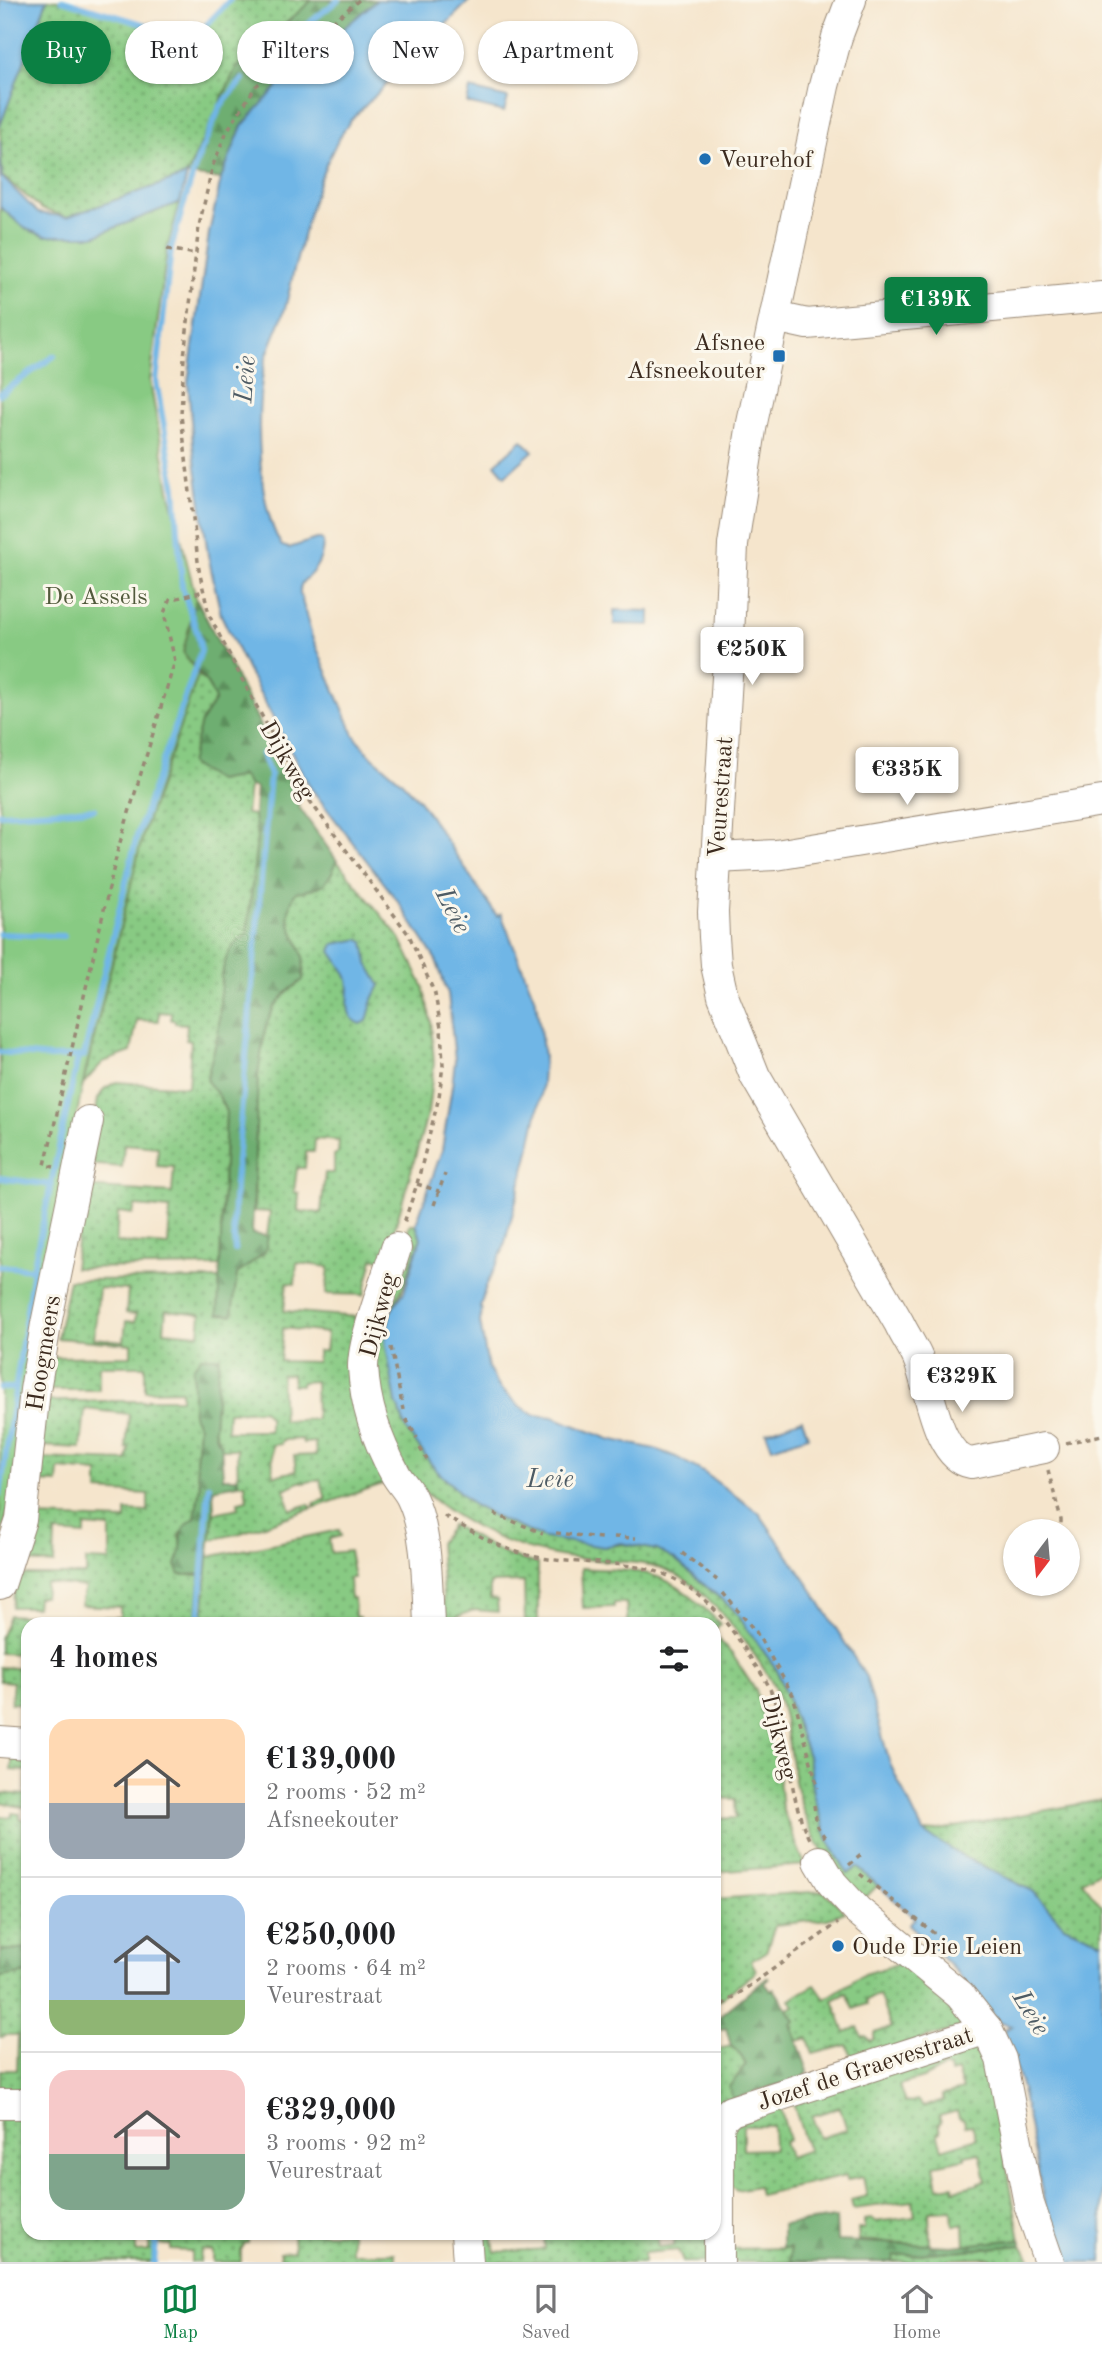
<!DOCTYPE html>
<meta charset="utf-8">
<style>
body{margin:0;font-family:"Old Standard TT",serif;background:#f2f2f2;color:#202124;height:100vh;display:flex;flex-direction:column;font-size:26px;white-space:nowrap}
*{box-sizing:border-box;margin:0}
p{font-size:23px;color:#757577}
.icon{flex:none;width:38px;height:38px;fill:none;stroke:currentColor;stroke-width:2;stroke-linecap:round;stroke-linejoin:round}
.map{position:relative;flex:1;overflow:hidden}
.sheet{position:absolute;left:21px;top:1617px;width:700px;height:623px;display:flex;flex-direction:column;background:#fff;border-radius:21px;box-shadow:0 2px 5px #0004}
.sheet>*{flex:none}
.guide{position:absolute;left:21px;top:21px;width:700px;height:63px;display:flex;gap:14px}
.needle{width:46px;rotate:196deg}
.tools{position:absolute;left:1003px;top:1519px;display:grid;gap:14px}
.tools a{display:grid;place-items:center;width:77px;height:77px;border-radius:50%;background:#fff;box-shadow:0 2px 5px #0004;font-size:35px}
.price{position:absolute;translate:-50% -60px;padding:0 16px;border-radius:7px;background:#fff;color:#222;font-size:23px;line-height:46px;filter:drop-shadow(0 2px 4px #0008)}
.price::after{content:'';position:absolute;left:50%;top:42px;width:21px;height:16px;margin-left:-10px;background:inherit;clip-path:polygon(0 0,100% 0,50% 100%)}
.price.on{background:#0b8043;color:#fff}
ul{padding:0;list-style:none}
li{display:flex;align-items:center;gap:21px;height:175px;padding:0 28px}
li+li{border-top:2px solid #e0e0e0}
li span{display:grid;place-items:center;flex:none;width:196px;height:140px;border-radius:21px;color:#555}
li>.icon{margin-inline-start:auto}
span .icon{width:84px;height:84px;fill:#fffc;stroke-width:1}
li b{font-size:30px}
h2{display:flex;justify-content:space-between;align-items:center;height:84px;padding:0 28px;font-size:30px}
.tag{padding:0 24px;border-radius:32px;background:#fff;box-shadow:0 2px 5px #0004;font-size:24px;line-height:63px}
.tag.on{background:#0b8043;color:#fff}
.menu{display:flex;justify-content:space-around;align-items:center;height:98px;border-top:2px solid #e0e0e0;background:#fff;font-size:19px;color:#757577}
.menu a{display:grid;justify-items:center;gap:4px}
.menu .on{color:#0b8043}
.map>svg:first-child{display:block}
.grass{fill:url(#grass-dots);stroke:#627a50;stroke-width:2;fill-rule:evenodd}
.forest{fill:url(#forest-firs);stroke:#546c48;stroke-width:2}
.park{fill:#88ca83;stroke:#627a50;stroke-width:2}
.water{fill:#6fb6e6;stroke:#557082;stroke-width:2}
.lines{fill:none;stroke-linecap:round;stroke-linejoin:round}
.stream{stroke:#6fb6e6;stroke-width:6}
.minor-casing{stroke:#988875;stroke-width:32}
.path{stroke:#988875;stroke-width:3.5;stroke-dasharray:5 5;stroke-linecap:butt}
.minor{stroke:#fff;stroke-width:30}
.poi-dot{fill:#1f6fb2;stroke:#fbf7ec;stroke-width:2.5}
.labels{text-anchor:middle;stroke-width:6;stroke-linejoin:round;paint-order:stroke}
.poi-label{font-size:24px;fill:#3b2a1e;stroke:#fbf7ec;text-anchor:start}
.park-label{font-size:24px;fill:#525a3c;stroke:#fbf7ec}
.street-label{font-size:24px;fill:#3b2a1e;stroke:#fbf7ec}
.water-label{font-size:26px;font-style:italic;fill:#4d5b64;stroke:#fbf7ec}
</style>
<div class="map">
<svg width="1102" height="2262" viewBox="0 0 1102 2262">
<defs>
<pattern id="grass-dots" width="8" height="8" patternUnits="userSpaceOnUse" patternTransform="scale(1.75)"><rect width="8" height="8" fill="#88ca83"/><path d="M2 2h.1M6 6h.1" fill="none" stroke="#70a46b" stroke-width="1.8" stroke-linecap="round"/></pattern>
<pattern id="forest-firs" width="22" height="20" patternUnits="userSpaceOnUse" patternTransform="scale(1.75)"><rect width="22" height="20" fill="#6eae71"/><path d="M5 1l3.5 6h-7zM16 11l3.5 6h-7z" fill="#5c8e5c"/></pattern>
</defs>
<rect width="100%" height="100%" fill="#fbf7ec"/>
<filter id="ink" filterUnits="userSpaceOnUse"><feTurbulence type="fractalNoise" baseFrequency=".0143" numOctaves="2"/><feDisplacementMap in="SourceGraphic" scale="14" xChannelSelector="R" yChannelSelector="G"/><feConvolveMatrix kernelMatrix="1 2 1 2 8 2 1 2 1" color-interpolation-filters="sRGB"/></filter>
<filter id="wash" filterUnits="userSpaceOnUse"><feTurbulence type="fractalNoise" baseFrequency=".00686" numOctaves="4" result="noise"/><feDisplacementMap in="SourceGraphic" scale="28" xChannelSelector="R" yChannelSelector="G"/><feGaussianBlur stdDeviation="1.57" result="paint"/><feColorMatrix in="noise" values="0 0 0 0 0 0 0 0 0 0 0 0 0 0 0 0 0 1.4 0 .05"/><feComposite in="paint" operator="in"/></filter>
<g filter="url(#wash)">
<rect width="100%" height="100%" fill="#f5e5cc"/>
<g class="grass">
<path d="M47,0h15l131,37 35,-37h84l-76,68 -49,107 -120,42 -25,-8 -40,-33 -2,-50z"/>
<path d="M198,675l12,10 6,15 -15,22 16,59 26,-5 6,10 -3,28 8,1 3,23 -10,96c-34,19 -24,66 -29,99 -3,16 -9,32 -11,48l12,15 7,16 -6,154 -146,2 10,-81 88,6 2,-26 -17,-1 1,-19 -34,-3 -2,23 -35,-3 11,-65 6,-10 12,-7 72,5 3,-46 -5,-1 1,-16 -12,-1v-3h-4v-7l-12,-1v9l-22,-1 -6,32 -28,10 -20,22 61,-254zM135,1206l35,3 -2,37 -52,-4 2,-30 15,2z"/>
<path d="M337,861l63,77 23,48 8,35 3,42 -6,49 -42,147h-13l-9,36 -38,-1 3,-27 -32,-4 -2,21 -8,-1 -3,28 74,6 30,165 -147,51 -31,7 4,-27 25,-5 -1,-6 9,-2 -2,-17 -7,1 -1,-35h-15l-8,-20 5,-72 -26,11v47l6,10 -3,37 4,24 -5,32 -15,16 2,15 -6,16 4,10h20l-4,49h-107v-4l10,1v-4h21v-10l-39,-2 4,-18 -39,-4 -2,14h-7l-1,10h-24l5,-32h69v-15l24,1v-33l-25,-2v9l-30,-2 -1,31 -27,-2 8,-45 91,3v-9l22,1v-18l-50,-3v-19l-39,-3 -1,14 -20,-1 1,-24 88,3 2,-13h-3l3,-34 -44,-5 -4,39 -40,-2 3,-45h103l1,-2h33v-9l-36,1v-25h-46v24h-54l8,-33 78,-1v-12l-74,-6 12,-58 151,-1 -2,35h14l5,-40 28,-22 5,-40 -16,-1c2,-47 -3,-170 21,-206 8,-10 18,-18 28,-26 0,-7 1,-16 0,-23 -8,-29 -24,-33 -7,-65 26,-2 32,-6 41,-30zM315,1139l24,2 -1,12 -4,2v18h-9l-4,40 -23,-2 1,-18 -5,-1 3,-24h8l1,-16h8zM99,1288l29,2 -2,23 10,1 -1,8 -9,-1 -2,20 -30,-3zM166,1310l35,4 -2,20 -35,-3zM283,1328l44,5 -2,18h-7l-1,11 -37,-1zM292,1374l1,11h8l1,-3 13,-1 1,38 -33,2 -2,-46zM263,1410l6,7v14h-42l1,-19zM302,1439l1,4 12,-1 1,13 -22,1 2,15 -23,5 -1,-31 9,-1 1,-4zM320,1479l6,20 -12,4 1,3 -4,2 -2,-4 -18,6 -7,-21 18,-8 1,2z"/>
<path d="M410,1224h6l5,14 -20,54 -9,15 4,95 11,29 28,38 38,36 30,16 101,26 19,-3 34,6 18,10 58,49 44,61 31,86 5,38 35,80 8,-8 22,19 -19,19c-27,-34 -50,-68 -61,-110 -10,-36 -9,-80 -27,-113 -15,-27 -36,-53 -57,-76 -51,-56 -91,-38 -155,-49 -63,-10 -143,-53 -171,-112 -5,-12 -6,-29 -9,-42 -2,-12 -9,-28 -7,-41 6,-47 24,-92 38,-137z"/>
<path d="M452,1525l56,31 30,8v60h-13l-1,-42 -34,1v16l7,1 1,12 -24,-2 -29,11 -6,-78z"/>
<path d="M339,1530l2,6 -12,3 2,14 18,-2 5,27h-5l1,20h4l1,19h5v7h-27l-1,-6 -17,1 -1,5h-111l5,-67z"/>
<path d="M581,1568c21,2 46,1 67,6 29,7 52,29 72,50l-6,7v-7h-38l-1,-5 -22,1v4h-25l-2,-21h-12v4l-31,1z"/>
<path d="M9,1615l72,5 -1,4h-52v19h-4l-1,11 -23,-1v-14z"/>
<path d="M714,1634l18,20 24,37 22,78 4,39 23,57 -91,7v-53l22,-1 -1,-19 -17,-1 -4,-13z"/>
<path d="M0,1667l28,2v35l-17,-1 2,-21 -13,-1z"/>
<path d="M13,1755l15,1v52l-28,-5v-10l26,2 1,-24 -16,-1z"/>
<path d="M1102,1800v70l-20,11 20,25v36l-38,-16 -31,-35 -69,-34 -41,-24z"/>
<path d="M12,1813l8,1v5l8,1v128l-28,3v-135l12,1z"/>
<path d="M824,1891l21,21 -17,7 -53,6 -9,27 -15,9 5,9 -1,3 -41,31v-105z"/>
<path d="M904,1962c16,14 58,43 58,65l-109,33 -6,-15 -34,9 -5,-16 -10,3 -7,-17 4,-3 -7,-12 7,-3 -5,-7 25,-14 10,14 39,-25zM847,1993l7,16 13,-5 -1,-4 13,-5 12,33 -17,5v6l-4,2 -5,-5 -3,1 -4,-10 -13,5 -12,-32z"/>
<path d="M28,1973v122h-28v-25h17l1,-35h-14l-1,2h-3v-60z"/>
<path d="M977,2045l10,12 33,182 -55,6 -1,-20h-11l-1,-15 -23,1 1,34 -71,-5 -1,-11h6v-9l9,-1 1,3 41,-5 -2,-16 -60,8 -2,-9 16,-4 -4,-19 -16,3 -1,-4 -87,19 -2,-9 -20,4 -10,-6 1,-57 52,-20 9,33 -5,2 5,15 19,-7 -15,-47zM945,2067l4,1 1,5 7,-2 6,19 -21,5 2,6 -21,6 -6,-7 -12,3 -6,-18 24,-7zM840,2107l7,23 -28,8 -7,-22zM957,2111l2,7 5,2 1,6 7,-1 4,13 -34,11 -5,-16 3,-1 -2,-8 3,-1 -2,-7zM773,2126l1,23 -31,1v-24zM980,2153l6,28 -7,1v2l-25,6 -1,-5 -15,2 -4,-22 31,-6v-3z"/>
<path d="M731,2046l9,8 6,11 -17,22 4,12 -19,6v-55z"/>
<path d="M0,2110h28v123h87v10l21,1v8l13,-1v-18h5l-2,29h-152z"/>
<path d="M159,2233h89v10h-3l-4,7v12h-28v-11l-12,-1 -1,12h-9v-11l-20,-1v-5l-12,-1z"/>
<path d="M293,2233h58v20h44v9h-115v-10l14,-1z"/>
<path d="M479,2233h13l3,19 50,-3 -1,-14h-5v-2h123l-5,1 1,13 16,-2v-12h34l-1,29h-24l-5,-12 -34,3v9h-162z"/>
<path d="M1022,2245l10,17h-39l-1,-4 -44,1v3h-55v-6z"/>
<path d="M790,2248v14h-63v-13z"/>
</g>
<g class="forest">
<path d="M312,0h65l-135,126 -21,53 -34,-4 49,-107z"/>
<path d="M196,598l99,195 4,14 38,54c-9,24 -15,28 -41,31 -17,31 -1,36 7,64 1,8 0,16 0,24l-15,11 -14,16 -8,18 -8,49 -6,160 16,2 -3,16 -28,22 -5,41 -14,-1 8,-202 -7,-16 -12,-15c2,-16 8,-32 11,-48 5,-34 -5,-80 29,-99l10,-96 -3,-23 2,-27 -7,-2 -6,-10 -26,5 -27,-17 11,-42 14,-22c-6,-18 -21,-32 -32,-48z"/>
<path d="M201,1357h18l-5,72 2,8 5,6 2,35h15v6l-25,5 1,24 -8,61 -26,1 -4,-10c2,-5 5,-12 5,-17 2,-18 -2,-19 14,-30l5,-32 -4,-24 3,-36 -6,-11v-47z"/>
<path d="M28,1948v25l-28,4v-26z"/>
<path d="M767,1977l2,2 -4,4 6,8 3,-2 21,32 -4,3 17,47 -3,6 -72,22 -4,-12 17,-22 -6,-11 -9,-8 -5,-18 -12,3v-10z"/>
<path d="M836,2218l1,23 115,5 68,-7 2,6 -128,11 -1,6h-103v-14h-8v-23z"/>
</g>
<path class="park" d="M180,202l-13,47 -17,132 19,109 27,108 -13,54 15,23 -54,155 -58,239 -23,114 -54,325 -9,32v-1333l26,22 19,7h49z"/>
<g class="water">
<path d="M0,0h47l-47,126z"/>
<path d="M377,0h93l-119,120c-32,43 -43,99 -57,150 -4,15 -6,32 -12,47 -5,15 -13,29 -17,45 -10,48 -9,142 17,184l7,2 27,-9h5l2,3c0,10 -3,20 -9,28 -6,9 -15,10 -14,23l12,44 42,98 15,19 31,26 19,20 78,116 4,-2 35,88 8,54 -3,40 -14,63 -24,91 -18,39 -5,19 2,1 -2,13 8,46 11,19 19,18 16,10 19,2 56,22 46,10 21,8 27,15 56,41 54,78 53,86 24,87 33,68 41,25 69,34 31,35 38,16v320h-41l-15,-50 -24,-123 -18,-59 8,-4 -12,-3 -44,-51 -47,-48 6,-6 -58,-51 -9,7 -21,-36 -14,-44 -5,-38 -31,-86 -44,-61 -58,-49 -18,-10 -36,-7 -17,4 -60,-9 -41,-17 -30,-16 -38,-36 -28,-38 -11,-29 -11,-61 5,-29 14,-20 17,-54 -5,-14 26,-74 10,-64 3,-26 -7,-66 -12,-34 -39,-60 -87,-113 -63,-118 -26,-54 -13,-60 -15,-109 -5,-64 21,-149 12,-54 21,-53 44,-49z"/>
<path d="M470,89l38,9 -4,14 -37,-9z"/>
<path d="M0,140l2,37 36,36 29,4 120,-42 -7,27 -86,34h-49l-19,-7 -26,-22z"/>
<path d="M522,440l11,11 -28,25 -10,-12z"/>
<path d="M614,610l36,1v14l-36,-1z"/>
<path d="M360,939l4,3 4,22 12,21 -7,14 -6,22 -6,3c-21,-8 -9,-28 -13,-44 -3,-11 -12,-20 -17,-29l3,-7z"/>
<path d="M802,1419l6,17 -36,12 -6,-16z"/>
</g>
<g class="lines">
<g class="stream">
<path d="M62,0l131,39 37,-39"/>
<path d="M268,56l70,-56"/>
<path d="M0,394l54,-38"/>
<path d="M0,814l94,-5"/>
<path d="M0,934l64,2"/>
<path d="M0,1052l50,5 34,-1 53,-220 64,-185 -3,-16 -16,-48 -7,-99 -19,-107 15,-132 13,-46 13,-42 23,-54 23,-28"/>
<path d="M0,1178l52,7"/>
<path d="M235,1250l-2,-24 2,-41 35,-410 -8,-21"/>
<path d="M0,1266l33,3"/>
<path d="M0,1388h16"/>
<path d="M0,1494l33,-225 45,-212"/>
<path d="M199,1624l10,-138"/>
<path d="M154,2262l3,-29"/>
</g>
</g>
</g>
<g filter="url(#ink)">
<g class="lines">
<defs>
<g id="minor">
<path d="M851,0l-14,37 -13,49 -72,337 -19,122 -5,115 -15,252 1,25 2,28 7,31 32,80 144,247c6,13 15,25 20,38 11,28 18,96 52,102l73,-15"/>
<path d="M775,317l32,7 295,-27"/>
<path d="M716,858l60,-3 326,-54"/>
<path d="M396,1248c-9,31 -33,89 -33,119 2,39 14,74 33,108 4,7 11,14 15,22 17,34 16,89 18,127"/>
<path d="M0,1585l21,-65 14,-130 11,-66 42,-203"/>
<path d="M0,1742l28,2"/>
<path d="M819,1861l13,22 25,27 103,85 27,34 14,30 28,145 20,58"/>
<path d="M0,2104h28"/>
<path d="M466,2233l2,29"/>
<path d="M719,2262v-131l2,-11 10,-9 256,-82"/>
</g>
</defs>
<use href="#minor" class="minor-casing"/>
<g class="path">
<path d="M359,0l-103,86 -29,45 -14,34 -14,61 -15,131 -3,58 18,155 10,45 36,70 59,108 105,142 26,59 6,34 2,37 -4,32 -22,87 -14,42"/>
<path d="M167,249l29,5"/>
<path d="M54,1167l-9,-2 73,-316 57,-188 -11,-48 6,-13 34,-9"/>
<path d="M417,1184l22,7"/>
<path d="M434,1205l11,-31"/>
<path d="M391,1347l12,63"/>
<path d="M406,1419l11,19"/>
<path d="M1066,1443l36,-8"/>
<path d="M420,1448l7,12"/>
<path d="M1048,1470l13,50v11"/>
<path d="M494,1514l49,19"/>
<path d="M444,1516c29,16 59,35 92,41 35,7 72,4 107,11 51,10 85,52 110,94 6,9 13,17 17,27 21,48 16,102 39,150"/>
<path d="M556,1533l45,5"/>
<path d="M614,1537l22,1"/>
<path d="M682,1553l35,27"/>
<path d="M723,1593l33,39 37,63 25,93"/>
<path d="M814,1805l3,21 9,13"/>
<path d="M849,1865l12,-10"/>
<path d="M860,1874l81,65"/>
<path d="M714,2011l124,-88"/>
</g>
<use href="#minor" class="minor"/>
</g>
</g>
<g class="poi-dot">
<circle cx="705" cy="159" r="7"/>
<rect x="772" y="349" width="14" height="14" rx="3.5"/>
<circle cx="838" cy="1946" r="7"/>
</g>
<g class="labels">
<g class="poi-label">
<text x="719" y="167">Veurehof</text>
<text x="765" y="350" text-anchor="end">Afsnee<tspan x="765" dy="28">Afsneekouter</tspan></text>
<text x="852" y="1954">Oude Drie Leien</text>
</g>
<g class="park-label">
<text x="96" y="604">De Assels</text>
</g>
<g class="street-label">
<text transform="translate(288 760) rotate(60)" y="8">Dijkweg</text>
<text transform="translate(720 797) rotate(-86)" y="8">Veurestraat</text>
<text transform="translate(378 1315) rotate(-75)" y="8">Dijkweg</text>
<text transform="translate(43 1353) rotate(-81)" y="8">Hoogmeers</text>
<text transform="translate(780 1737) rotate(76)" y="8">Dijkweg</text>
<text transform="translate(865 2068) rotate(-18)" y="8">Jozef de Graevestraat</text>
</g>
<g class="water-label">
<text transform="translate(244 379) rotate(-86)" y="9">Leie</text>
<text transform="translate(454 910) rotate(63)" y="9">Leie</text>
<text x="550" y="1487">Leie</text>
<text transform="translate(1032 2012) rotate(59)" y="9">Leie</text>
</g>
</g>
</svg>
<div class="tools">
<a><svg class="needle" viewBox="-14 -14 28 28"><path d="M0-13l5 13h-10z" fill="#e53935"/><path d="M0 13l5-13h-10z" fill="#757577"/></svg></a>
</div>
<b class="price on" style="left:936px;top:337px">€139K</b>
<b class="price" style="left:752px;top:687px">€250K</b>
<b class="price" style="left:907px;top:807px">€335K</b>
<b class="price" style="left:962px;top:1414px">€329K</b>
<div class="guide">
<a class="tag on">Buy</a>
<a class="tag">Rent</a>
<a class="tag">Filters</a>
<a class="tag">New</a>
<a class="tag">Apartment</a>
</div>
<section class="sheet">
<h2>4 homes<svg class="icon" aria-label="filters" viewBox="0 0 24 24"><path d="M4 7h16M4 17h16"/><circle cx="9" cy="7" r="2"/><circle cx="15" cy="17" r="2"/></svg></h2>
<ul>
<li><span style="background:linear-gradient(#ffd9b3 60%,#9aa5b1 0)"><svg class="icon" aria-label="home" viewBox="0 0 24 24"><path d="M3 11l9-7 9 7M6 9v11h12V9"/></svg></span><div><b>€139,000</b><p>2 rooms · 52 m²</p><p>Afsneekouter</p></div></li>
<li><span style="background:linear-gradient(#a9c7e8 75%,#8fb573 0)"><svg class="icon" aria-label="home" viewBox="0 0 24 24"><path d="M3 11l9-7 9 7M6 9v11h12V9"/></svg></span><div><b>€250,000</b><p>2 rooms · 64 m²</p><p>Veurestraat</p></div></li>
<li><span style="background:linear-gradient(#f6c9c9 60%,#7fa58c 0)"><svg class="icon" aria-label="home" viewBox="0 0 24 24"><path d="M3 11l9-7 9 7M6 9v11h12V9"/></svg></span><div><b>€329,000</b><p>3 rooms · 92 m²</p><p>Veurestraat</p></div></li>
</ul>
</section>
</div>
<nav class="menu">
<a class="on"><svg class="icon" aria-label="map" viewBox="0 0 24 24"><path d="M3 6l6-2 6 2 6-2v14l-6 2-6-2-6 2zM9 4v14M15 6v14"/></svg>Map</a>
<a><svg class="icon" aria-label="saved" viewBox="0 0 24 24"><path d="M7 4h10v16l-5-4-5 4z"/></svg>Saved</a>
<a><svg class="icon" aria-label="home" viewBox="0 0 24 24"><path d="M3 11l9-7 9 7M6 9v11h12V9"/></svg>Home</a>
</nav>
